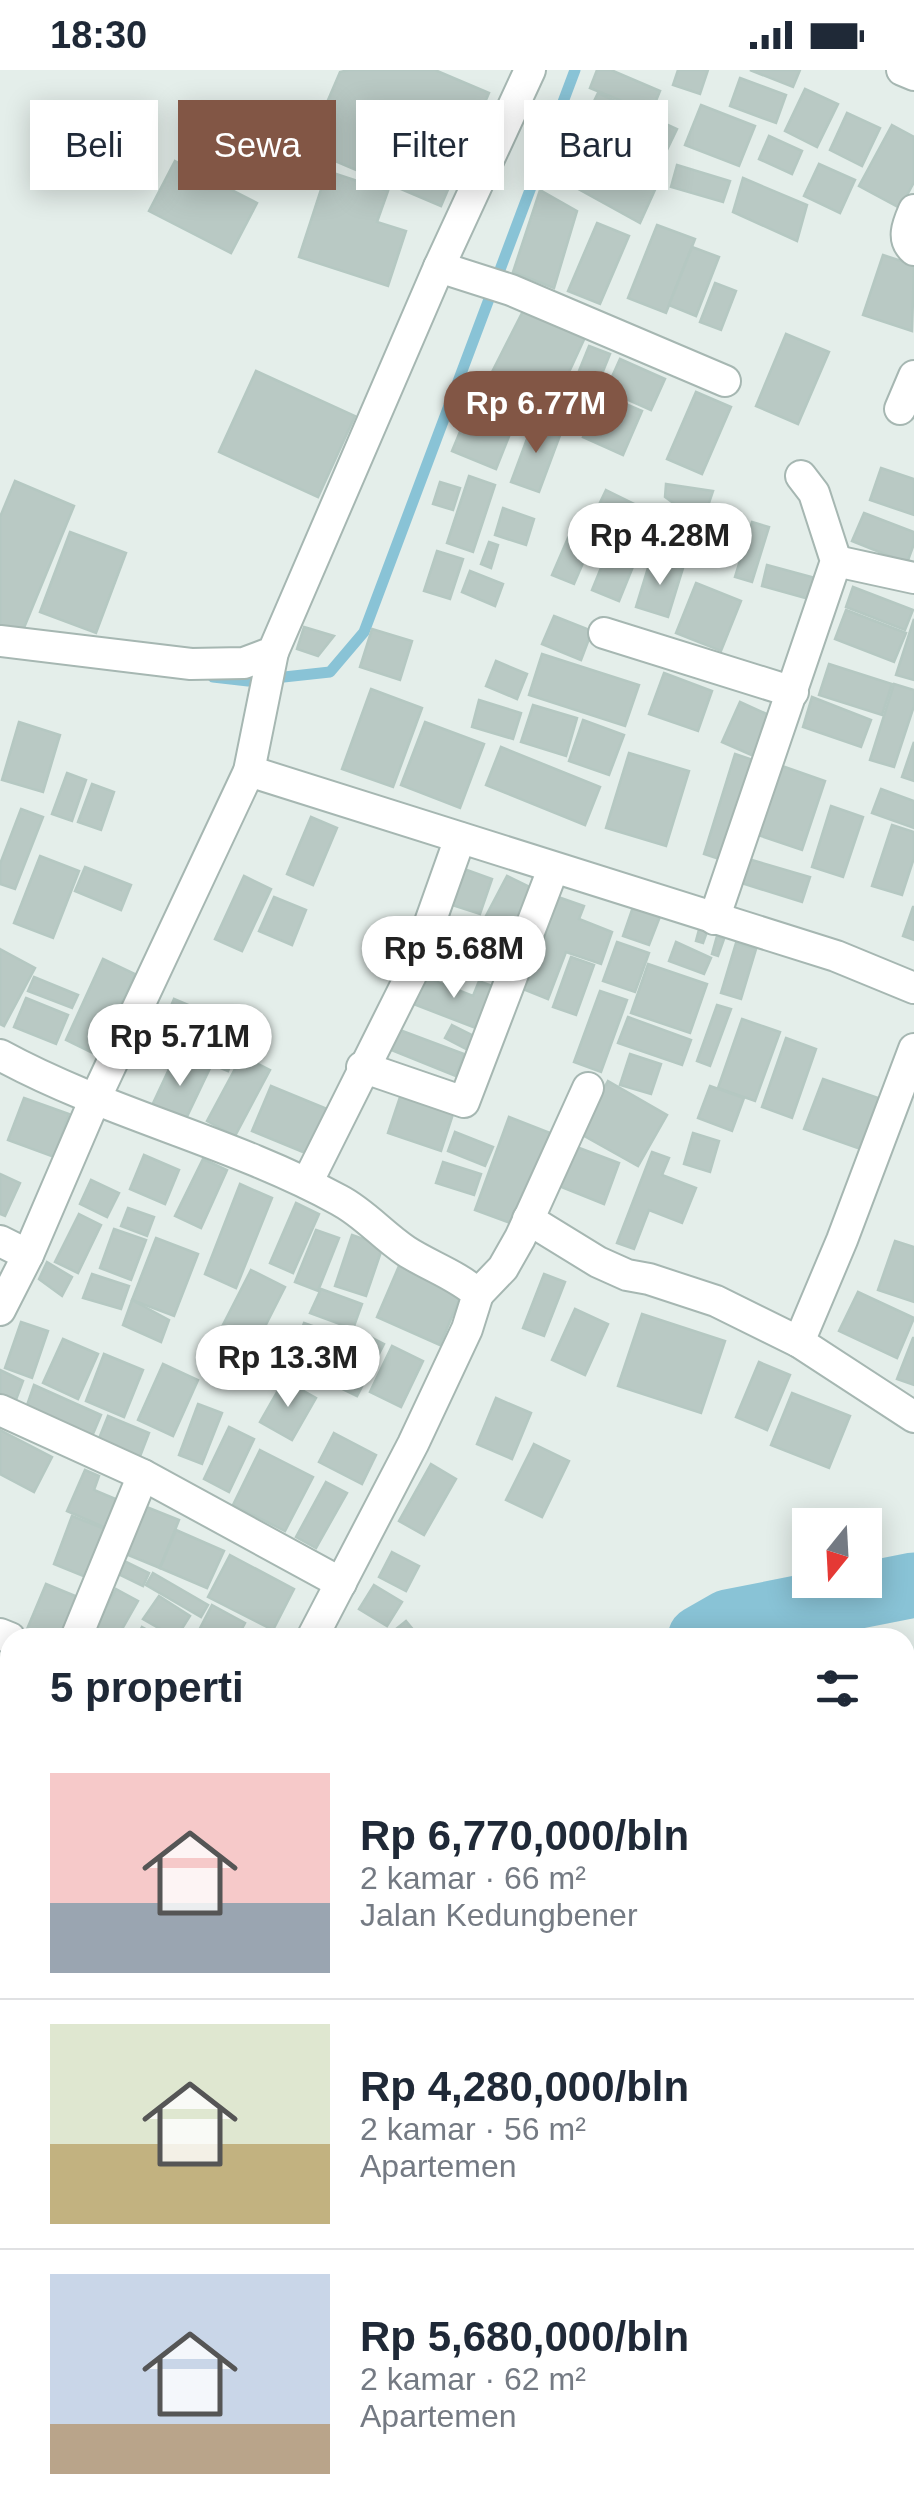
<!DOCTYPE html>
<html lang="id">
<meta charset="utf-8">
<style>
body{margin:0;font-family:Arial,sans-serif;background:#f2f2f3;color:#1f2937;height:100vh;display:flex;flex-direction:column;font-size:38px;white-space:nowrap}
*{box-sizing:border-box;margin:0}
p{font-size:32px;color:#747a83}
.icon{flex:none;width:55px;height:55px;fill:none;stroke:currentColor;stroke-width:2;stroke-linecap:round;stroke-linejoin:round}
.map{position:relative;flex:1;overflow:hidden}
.drawer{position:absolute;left:0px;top:1558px;width:915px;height:892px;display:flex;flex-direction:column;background:#fff;border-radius:30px 30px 0 0;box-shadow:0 5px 25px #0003}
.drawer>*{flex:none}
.top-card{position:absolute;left:30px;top:30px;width:855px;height:90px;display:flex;gap:20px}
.needle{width:65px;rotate:198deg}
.buttons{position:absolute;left:792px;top:1438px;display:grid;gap:20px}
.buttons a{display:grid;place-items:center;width:90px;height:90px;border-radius:0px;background:#fff;box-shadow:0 5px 25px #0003;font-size:50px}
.price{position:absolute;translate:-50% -85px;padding:0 22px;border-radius:35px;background:#fff;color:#222;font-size:32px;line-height:65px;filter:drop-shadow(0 2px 5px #0008)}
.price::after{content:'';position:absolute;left:50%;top:60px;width:30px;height:22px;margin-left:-15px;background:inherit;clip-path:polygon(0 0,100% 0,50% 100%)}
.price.selected{background:#825645;color:#fff}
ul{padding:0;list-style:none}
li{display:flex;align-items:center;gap:30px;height:250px;padding:0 50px}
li+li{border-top:2px solid #e0e1e3}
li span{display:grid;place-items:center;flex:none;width:280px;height:200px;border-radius:0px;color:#555}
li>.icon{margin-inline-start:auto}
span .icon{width:120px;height:120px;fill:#fffc;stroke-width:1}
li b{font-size:42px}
h2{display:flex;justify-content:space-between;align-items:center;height:120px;padding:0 50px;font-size:42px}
.tag{padding:0 35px;border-radius:0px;background:#fff;box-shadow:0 5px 25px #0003;font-size:35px;line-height:90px}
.tag.selected{background:#825645;color:#fff}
.status{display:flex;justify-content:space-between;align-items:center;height:70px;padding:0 50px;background:#fff;direction:ltr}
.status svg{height:28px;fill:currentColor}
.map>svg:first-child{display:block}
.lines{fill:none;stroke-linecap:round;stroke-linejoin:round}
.stream{stroke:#89c3d6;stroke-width:11}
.river{stroke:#89c3d6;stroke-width:65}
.building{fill:#b9c9c4;stroke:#b5c8c2;stroke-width:2.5}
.minor-casing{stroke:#a6b7b2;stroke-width:34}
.minor{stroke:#fff;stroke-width:30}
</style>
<div class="status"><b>18:30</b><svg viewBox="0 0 49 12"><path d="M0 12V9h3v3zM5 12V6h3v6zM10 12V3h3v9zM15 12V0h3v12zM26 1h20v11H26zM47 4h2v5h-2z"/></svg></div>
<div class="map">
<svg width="914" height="2449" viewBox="0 0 914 2449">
<rect width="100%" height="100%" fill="#e4eeea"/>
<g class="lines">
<path class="stream" d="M213,607l35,4 82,-9 34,-40 211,-562"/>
<g class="river">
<path d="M700,1568l28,-16 186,-37"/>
<path d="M0,2441l10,-4"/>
</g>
</g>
<g class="building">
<path d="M349,0h86l54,23 -48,113 -134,-57 33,-77z"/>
<path d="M597,0h14l49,21 -9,22 -61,-25z"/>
<path d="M678,0h30l-8,24 -27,-9z"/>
<path d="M750,0h50l-7,17z"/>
<path d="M740,8l46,17 -10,28 -46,-17z"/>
<path d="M805,19l33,15 -21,43 -32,-16z"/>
<path d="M598,23l79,36 -14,29 -79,-36z"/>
<path d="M701,35l54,21 -16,40 -54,-21z"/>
<path d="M847,43l33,15 -18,38 -32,-16z"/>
<path d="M892,55l22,12v45l-14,26 -41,-22z"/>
<path d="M576,61l87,41 -23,51 -87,-48z"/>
<path d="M769,66l33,15 -10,23 -33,-15z"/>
<path d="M175,91l82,42 -26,50 -82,-42z"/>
<path d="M819,94l36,16 -15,33 -36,-17z"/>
<path d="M677,95l53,16 -7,21 -52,-15z"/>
<path d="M327,101l61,20 -11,31 29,9 -18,55 -89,-29z"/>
<path d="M743,108l64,27 -10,36 -64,-29z"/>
<path d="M540,120l37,21 -23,77 -41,-16z"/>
<path d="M597,153l32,13 -29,68 -32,-13z"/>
<path d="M657,155l38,14 -29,74 -38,-15z"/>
<path d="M692,177l27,10 -23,59 -27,-11z"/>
<path d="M883,185l31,10 -2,66 -49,-16z"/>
<path d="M715,213l21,8 -15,39 -21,-8z"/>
<path d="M523,241l64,22 -34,74 -62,-33z"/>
<path d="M786,264l43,18 -31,72 -42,-18z"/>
<path d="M589,276l21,8 -29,72 -21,-8z"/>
<path d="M620,289l45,20 -14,31 -45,-20z"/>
<path d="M256,301l99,45 -37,81 -99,-45z"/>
<path d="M479,316l43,18 -26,65 -44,-18z"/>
<path d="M696,322l35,15 -29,67 -35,-15z"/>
<path d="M602,324l40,17 -19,44 -40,-18z"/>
<path d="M534,350l28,10 -23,62 -28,-10z"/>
<path d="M881,398l33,11v36l-44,-15z"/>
<path d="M469,406l26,9 -22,67 -26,-9z"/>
<path d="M15,411l59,25 -53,129 -21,-9v-109z"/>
<path d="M440,412l20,6 -7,22 -20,-6z"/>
<path d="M666,414l47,7 -11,33 -37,-27z"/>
<path d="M606,420l91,45 -5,25 -96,-49z"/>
<path d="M503,438l31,11 -8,26 -31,-10z"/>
<path d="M864,443l50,19v12l-7,19 -55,-22z"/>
<path d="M720,444l14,5 -15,43 -14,-5z"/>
<path d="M577,447l22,9 -25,58 -22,-9z"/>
<path d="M752,452l17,5 -17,55 -17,-5z"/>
<path d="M70,462l56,21 -30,80 -56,-21z"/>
<path d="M614,466l27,11 -22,54 -27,-11z"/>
<path d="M489,472l9,3 -7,23 -10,-4z"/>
<path d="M437,481l26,8 -13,40 -26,-8z"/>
<path d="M651,488l32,10 -15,49 -32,-10z"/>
<path d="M767,495l56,15 -7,21 -54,-15z"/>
<path d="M470,501l33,13 -8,22 -33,-14z"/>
<path d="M696,513l45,18 -20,50 -45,-18z"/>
<path d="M853,517l60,23 -8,20 -59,-23z"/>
<path d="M846,540l60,23 -12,29 -59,-23z"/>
<path d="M554,546l38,15 -11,29 -39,-16z"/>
<path d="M914,549v61l-18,-5z"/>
<path d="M304,557l30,9 -16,20 -21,-7z"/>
<path d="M372,559l40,12 -12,39 -40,-13z"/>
<path d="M542,584l97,31 -14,41 -96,-31z"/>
<path d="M496,591l31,13 -10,25 -31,-13z"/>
<path d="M829,594l63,20 -10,31 -63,-20z"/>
<path d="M664,603l48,18 -14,40 -49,-17z"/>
<path d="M894,614l20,6v16l-20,61 -24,-7z"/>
<path d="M371,619l51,19 -29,79 -51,-18z"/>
<path d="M812,627l59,23 -10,27 -58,-20z"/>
<path d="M479,630l42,13 -8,26 -41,-12z"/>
<path d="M740,632l40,18 -17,40 -41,-18z"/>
<path d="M533,635l44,13 -11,38 -45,-14z"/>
<path d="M583,650l41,15 -15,40 -40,-14z"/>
<path d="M19,652l41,13 -17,57 -41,-12z"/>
<path d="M425,652l59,22 -24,64 -59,-23z"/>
<path d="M914,672v39l-12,-4z"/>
<path d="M501,677l99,40 -15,38 -99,-40z"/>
<path d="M629,683l60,18 -23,75 -60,-18z"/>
<path d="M735,684l24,8 -31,100 -24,-8z"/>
<path d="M782,696l43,15 -23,69 -44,-15z"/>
<path d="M67,703l19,7 -14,41 -20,-7z"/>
<path d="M92,714l22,8 -13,38 -23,-8z"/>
<path d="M881,719l33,12v27l-42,-15z"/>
<path d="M831,736l32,11 -20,60 -31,-10z"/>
<path d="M21,739l22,8 -28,72 -15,-5v-20z"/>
<path d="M311,747l26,11 -24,57 -26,-11z"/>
<path d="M892,755l22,7v26l-12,37 -30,-9z"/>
<path d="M40,786l39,15 -26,67 -39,-15z"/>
<path d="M745,788l65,19 -8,25 -64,-20z"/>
<path d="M85,797l46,18 -10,25 -46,-19z"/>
<path d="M464,799l28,10 -12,35 -28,-9z"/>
<path d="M244,806l27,13 -29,62 -27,-12z"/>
<path d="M507,806l31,15 -30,58 -31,-16z"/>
<path d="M274,827l32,13 -14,35 -33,-14z"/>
<path d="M558,827l26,9 -5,13 33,13 -11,32 -35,-12 -18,47 -25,-10z"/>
<path d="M634,834l27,10 -12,31 -26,-9z"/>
<path d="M913,837h1v33l-11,-4z"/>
<path d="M700,856l8,3 -5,14 -7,-2z"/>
<path d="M443,866l34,14 -10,25 -34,-14z"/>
<path d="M717,866l7,3 -6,17 -6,-2z"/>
<path d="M617,872l32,11 -14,39 -32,-11z"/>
<path d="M676,872l35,16 -7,16 -35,-13z"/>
<path d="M736,873l20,6 -15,50 -20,-6z"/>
<path d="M0,879l35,19 -31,58 -4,-2z"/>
<path d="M571,887l23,8 -18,50 -23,-8z"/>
<path d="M103,889l32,15 -38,81 -31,-15z"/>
<path d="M648,894l59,20 -17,49 -59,-20z"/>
<path d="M422,906l51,20 6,-15 16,6 -17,42 -67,-26z"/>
<path d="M34,907l44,18 -6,13 -44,-17z"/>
<path d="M600,921l27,9 -26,72 -27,-10z"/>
<path d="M26,928l42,17 -12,29 -42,-17z"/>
<path d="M174,929l71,30 -17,42 -72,-30z"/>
<path d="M717,935l14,4 -21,57 -13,-5z"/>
<path d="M628,947l63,23 -9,25 -64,-22z"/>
<path d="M742,949l38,13 -25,69 -37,-13z"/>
<path d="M452,955l24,12 -6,14 -25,-13z"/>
<path d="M397,959l67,25 -8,22 -67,-27z"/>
<path d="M786,968l30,11 -24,69 -30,-11z"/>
<path d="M178,980l33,16 -29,61 -33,-15z"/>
<path d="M630,984l31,10 -10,30 -31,-9z"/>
<path d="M242,986l28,14 -35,66 -28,-15z"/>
<path d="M823,1009l61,21 -18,51 -62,-22z"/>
<path d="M608,1011l59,34 -29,51 -59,-33z"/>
<path d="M271,1016l56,23 -19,45 -56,-23z"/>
<path d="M710,1016l34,12 -12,33 -34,-13z"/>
<path d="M400,1027l53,17 -12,37 -53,-18z"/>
<path d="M24,1028l45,16 -15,43 -46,-17z"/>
<path d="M509,1047l41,16 -34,92 -41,-15z"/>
<path d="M455,1062l38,15 -8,19 -37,-15z"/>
<path d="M693,1063l26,8 -9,31 -26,-8z"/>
<path d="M574,1076l45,17 -15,41 -45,-18z"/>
<path d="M652,1082l17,6 -7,17 34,13 -14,35 -33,-13 -15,39 -17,-6z"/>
<path d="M144,1085l35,15 -14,34 -35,-15z"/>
<path d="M203,1089l24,11 -26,58 -26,-12z"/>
<path d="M443,1092l38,12 -7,21 -38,-12z"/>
<path d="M0,1104l20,9 -15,33 -5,-2z"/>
<path d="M91,1110l28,13 -12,24 -27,-13z"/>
<path d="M240,1114l32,14 -36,90 -31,-14z"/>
<path d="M296,1133l23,11 -26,59 -23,-10z"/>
<path d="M128,1138l26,9 -7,19 -26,-10z"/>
<path d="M79,1144l22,11 -23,48 -23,-11z"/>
<path d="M114,1159l32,11 -15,40 -31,-12z"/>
<path d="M316,1160l23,8 -21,53 -23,-9z"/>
<path d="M352,1165l31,11 -17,50 -31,-10z"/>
<path d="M156,1168l42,16 -24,62 -42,-16z"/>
<path d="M895,1171l19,6v55l-36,-12z"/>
<path d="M47,1192l25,15 -10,19 -23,-17z"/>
<path d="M399,1196l63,27 -22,52 -63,-28z"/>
<path d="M251,1200l34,17 -46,91 -34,-18z"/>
<path d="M92,1204l37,12 -8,23 -38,-11z"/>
<path d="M544,1204l21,8 -21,54 -21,-8z"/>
<path d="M321,1219l41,15 -9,25 -43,-16z"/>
<path d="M858,1222l56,26 -17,40 -58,-27z"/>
<path d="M132,1230l37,20 -8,22 -38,-17z"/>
<path d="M575,1239l33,15 -23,51 -33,-15z"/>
<path d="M642,1244l83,27 -24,72 -83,-27z"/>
<path d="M21,1252l27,9 -16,47 -27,-10z"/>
<path d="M304,1253l34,12 -19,50 -34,-13z"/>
<path d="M355,1259l29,15 -27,52 -29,-14z"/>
<path d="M913,1268h1v47l-17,-6z"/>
<path d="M63,1269l35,15 -20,45 -35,-16z"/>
<path d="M392,1276l31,15 -22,46 -31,-15z"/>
<path d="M104,1284l39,16 -19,47 -38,-16z"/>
<path d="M759,1292l31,13 -23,55 -31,-13z"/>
<path d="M163,1294l35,16 -25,56 -35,-16z"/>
<path d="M0,1300l23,11 -9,24 -14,-6z"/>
<path d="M284,1310l32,18 -24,42 -32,-18z"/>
<path d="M34,1315l67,30 -11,26 -65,-30z"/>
<path d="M792,1323l58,23 -21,52 -58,-23z"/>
<path d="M496,1328l35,15 -19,46 -35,-15z"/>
<path d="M198,1334l24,9 -20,51 -23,-9z"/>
<path d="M108,1346l41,17 -13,34 -42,-16z"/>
<path d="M229,1357l25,12 -25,53 -25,-13z"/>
<path d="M0,1360l52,27 -18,35 -34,-18z"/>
<path d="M334,1363l42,22 -14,29 -43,-22z"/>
<path d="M534,1374l35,17 -27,56 -36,-17z"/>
<path d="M260,1380l53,27 -28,54 -52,-26z"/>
<path d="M431,1394l25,15 -32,56 -25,-14z"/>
<path d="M85,1400l14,6 -5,14 31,13 -12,28 -46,-20z"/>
<path d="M326,1412l21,11 -31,55 -20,-11z"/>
<path d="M139,1434l40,16 -19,48 -39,-16z"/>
<path d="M72,1446l38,15 -19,48 -37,-15z"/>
<path d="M176,1460l48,21 -17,37 -47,-20z"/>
<path d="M392,1482l27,14 -13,25 -27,-14z"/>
<path d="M230,1485l64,34 -21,41 -65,-33z"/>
<path d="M122,1490l27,13 -6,13 -27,-13z"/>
<path d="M153,1503l55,32 -7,12 -55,-32z"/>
<path d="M46,1514l39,16 -16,38h-37l-7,-4z"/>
<path d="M374,1515l28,17 -15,24 -28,-17z"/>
<path d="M116,1519l22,12 -21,37h-22l-4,-3z"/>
<path d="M159,1526l31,20 -14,22 -33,-19z"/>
<path d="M212,1535l33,18 -8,15h-42z"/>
<path d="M406,1551l14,17h-35z"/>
<path d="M142,1557l20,11h-26z"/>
<path d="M6,1740l4,2v74l-10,-4v-57z"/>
<path d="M3,1817l7,3v56l-10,-5z"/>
<path d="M1,1889l9,4v51l-10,22z"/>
<path d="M10,2120v65l-10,-4v-38z"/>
</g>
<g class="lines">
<defs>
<g id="minor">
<path d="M902,0l12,5"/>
<path d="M914,140c-6,14 -13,29 0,40"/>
<path d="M439,197l72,23 214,91"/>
<path d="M900,339l14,-33"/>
<path d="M836,491l78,17"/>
<path d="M604,563l189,59"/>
<path d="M0,571l191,23 53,-1 29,-11 166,-385 91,-197"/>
<path d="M249,701l587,185 78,32"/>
<path d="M714,849l122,-358 -22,-68 -13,-17"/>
<path d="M0,985c108,59 231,86 339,145 25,13 43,35 67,51 23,15 51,24 72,43l-11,35 -54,115 -101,194"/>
<path d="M362,997l102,35 89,-233"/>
<path d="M307,1113l105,-210 48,-135"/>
<path d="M528,1149l70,43 29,13 22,4 67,22 83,41 115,75"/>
<path d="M0,1171l28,14"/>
<path d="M478,1224l25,-26 17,-30 68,-150"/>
<path d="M0,1240l28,-55 67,-156 154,-328 24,-119"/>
<path d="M799,1272l43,-102 72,-191"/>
<path d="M0,1340l143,65 198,108"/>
<path d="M0,1564l10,4"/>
<path d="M76,1568l67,-163"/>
<path d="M0,1709l10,-18"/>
<path d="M0,2016l10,4"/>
</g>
</defs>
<use href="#minor" class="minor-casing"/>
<use href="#minor" class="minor"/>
</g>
</svg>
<div class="buttons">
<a><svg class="needle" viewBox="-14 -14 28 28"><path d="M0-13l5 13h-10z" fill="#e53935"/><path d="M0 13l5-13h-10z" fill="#747a83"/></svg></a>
</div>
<b class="price selected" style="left:536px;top:386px">Rp 6.77M</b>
<b class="price" style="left:660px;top:518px">Rp 4.28M</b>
<b class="price" style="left:454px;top:931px">Rp 5.68M</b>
<b class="price" style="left:180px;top:1019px">Rp 5.71M</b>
<b class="price" style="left:288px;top:1340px">Rp 13.3M</b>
<div class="top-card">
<a class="tag">Beli</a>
<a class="tag selected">Sewa</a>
<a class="tag">Filter</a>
<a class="tag">Baru</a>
</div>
<section class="drawer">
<h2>5 properti<svg class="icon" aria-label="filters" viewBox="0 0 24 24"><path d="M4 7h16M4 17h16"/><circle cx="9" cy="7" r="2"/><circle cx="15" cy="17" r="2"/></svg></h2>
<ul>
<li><span style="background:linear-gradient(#f6c9c9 65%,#9aa5b1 0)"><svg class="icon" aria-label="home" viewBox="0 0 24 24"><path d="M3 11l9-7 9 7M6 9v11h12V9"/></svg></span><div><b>Rp 6,770,000/bln</b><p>2 kamar · 66 m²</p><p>Jalan Kedungbener</p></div></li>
<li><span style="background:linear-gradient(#dfe7d0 60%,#c2b280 0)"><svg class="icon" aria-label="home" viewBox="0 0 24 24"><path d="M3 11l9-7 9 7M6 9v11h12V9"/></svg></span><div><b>Rp 4,280,000/bln</b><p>2 kamar · 56 m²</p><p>Apartemen</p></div></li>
<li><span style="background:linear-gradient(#c9d6e8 75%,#b9a48a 0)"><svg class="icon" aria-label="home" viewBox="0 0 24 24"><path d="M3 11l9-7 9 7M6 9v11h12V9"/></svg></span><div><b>Rp 5,680,000/bln</b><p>2 kamar · 62 m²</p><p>Apartemen</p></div></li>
</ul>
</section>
</div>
